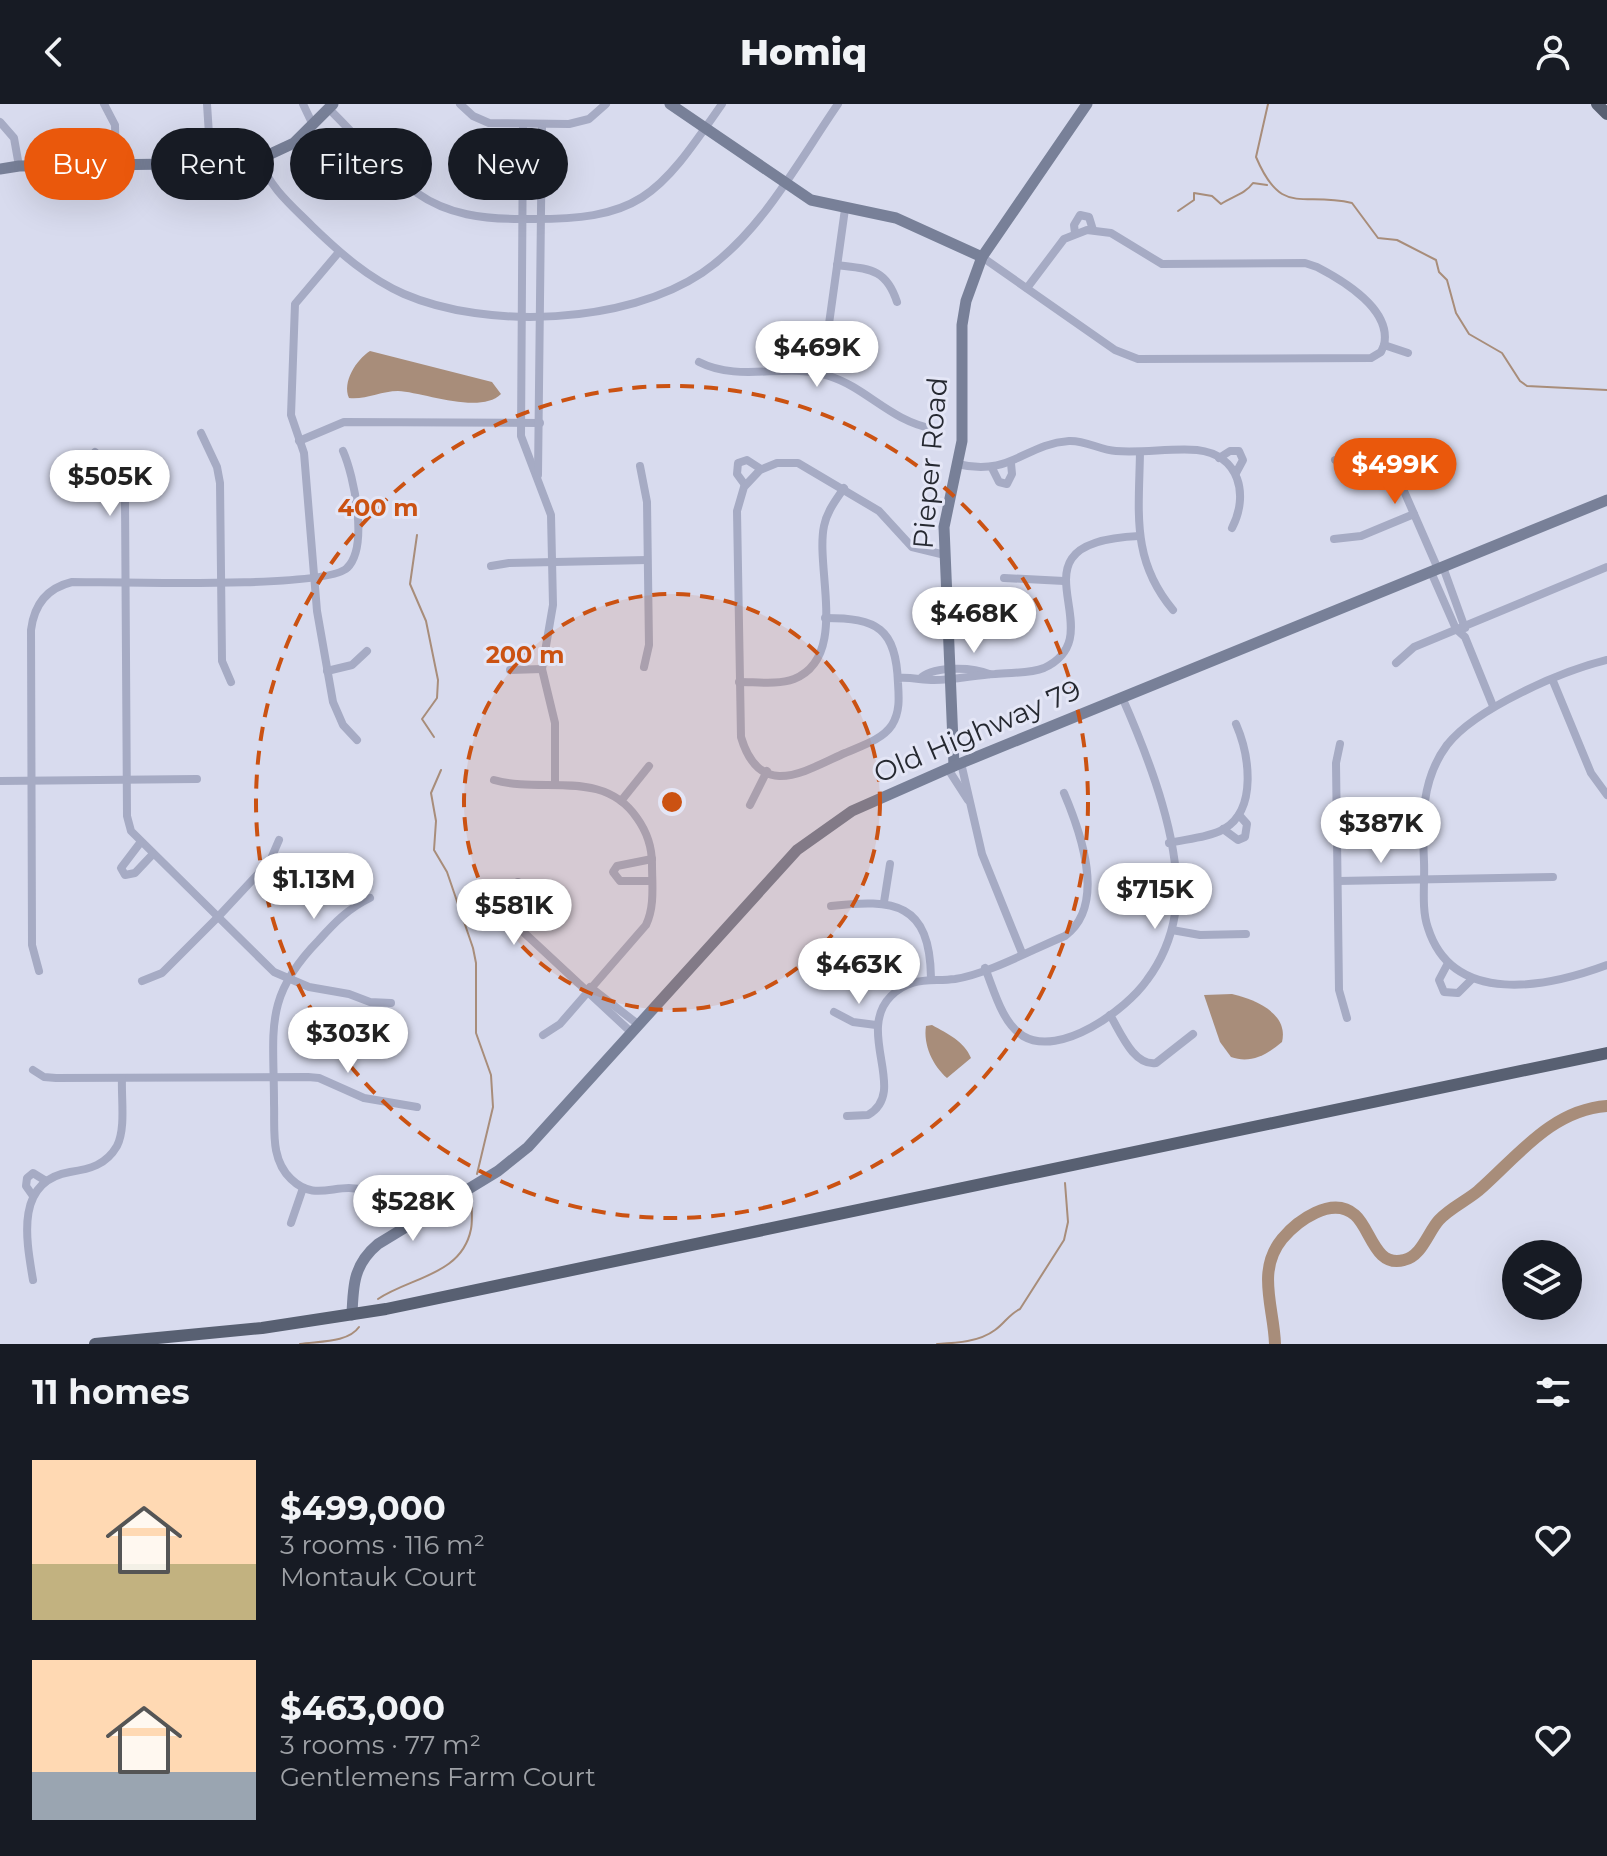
<!DOCTYPE html>
<meta charset="utf-8">
<style>
body{margin:0;font-family:Montserrat,sans-serif;background:#242831;color:#f1f3f6;height:100vh;display:flex;flex-direction:column;font-size:30px;white-space:nowrap}
*{box-sizing:border-box;margin:0}
p{font-size:26px;color:#9ea1a6}
.icon{flex:none;width:44px;height:44px;fill:none;stroke:currentColor;stroke-width:2;stroke-linecap:round;stroke-linejoin:round}
.map{position:relative;height:1240px;overflow:hidden}
.details{display:flex;flex-direction:column;background:#171b24;flex:1}
.details>*{flex:none}
.banner{position:absolute;left:24px;top:24px;width:800px;height:72px;display:flex;gap:16px}
.fabs{position:absolute;left:1502px;top:1136px;display:grid;gap:16px}
.fabs a{display:grid;place-items:center;width:80px;height:80px;border-radius:50%;background:#171b24;box-shadow:0 8px 32px #0002;font-size:40px}
.price{position:absolute;translate:-50% -68px;padding:0 18px;border-radius:28px;background:#fff;color:#222;font-size:26px;line-height:52px;filter:drop-shadow(0 2px 4px #0008)}
.price::after{content:'';position:absolute;left:50%;top:48px;width:24px;height:18px;margin-left:-12px;background:inherit;clip-path:polygon(0 0,100% 0,50% 100%)}
.price.selected{background:#ea580c;color:#fff}
ul{padding:0;list-style:none}
li{display:flex;align-items:center;gap:24px;height:200px;padding:0 32px}
li span{display:grid;place-items:center;flex:none;width:224px;height:160px;border-radius:0px;color:#555}
li>.icon{margin-inline-start:auto}
span .icon{width:96px;height:96px;fill:#fffc;stroke-width:1}
li b{font-size:34px}
h2{display:flex;justify-content:space-between;align-items:center;height:96px;padding:0 32px;font-size:34px}
.pill{padding:0 28px;border-radius:36px;background:#171b24;box-shadow:0 8px 32px #0002;font-size:28px;line-height:72px}
.pill.selected{background:#ea580c;color:#fff}
header{display:flex;justify-content:space-between;align-items:center;height:104px;padding:0 32px;background:#171b24;font-size:36px;font-weight:800}
.map>svg:first-child{display:block}
.water{fill:#a88d7a}
.lines{fill:none;stroke-linecap:round;stroke-linejoin:round}
.stream{stroke:#a88d7a;stroke-width:2}
.river{stroke:#a88d7a;stroke-width:12}
.street{stroke:#a6abc4;stroke-width:8}
.secondary{stroke:#788098;stroke-width:11}
.primary{stroke:#586072;stroke-width:12}
.ring{fill:none;stroke:#cb5212;stroke-width:4;stroke-dasharray:14 10}
.labels{text-anchor:middle;stroke-width:6;stroke-linejoin:round;paint-order:stroke}
.street-label{font-size:28px;fill:#262931;stroke:#e4e6f6}
.centre{fill:#cb5212;stroke:#e4e6f6;stroke-width:4}
.ring-label{font-size:24px;text-anchor:middle;font-weight:bold;fill:#cb5212;stroke:#e4e6f6;stroke-width:6;stroke-linejoin:round;paint-order:stroke}
</style>
<header><svg class="icon" aria-label="back" viewBox="0 0 24 24"><path d="M15 5l-7 7 7 7"/></svg>Homiq<svg class="icon" aria-label="person" viewBox="0 0 24 24"><circle cx="12" cy="8" r="4"/><path d="M4 21q1-7 8-7t8 7"/></svg></header>
<div class="map">
<svg width="1607" height="1240" viewBox="0 0 1607 1240">
<rect width="100%" height="100%" fill="#d8dbee"/>
<g class="water">
<path d="M370,247l122,31 9,12c-21,21 -78,-2 -103,-3 -17,0 -33,9 -49,7 -7,-16 7,-38 21,-47z"/>
<path d="M1232,890c22,5 57,19 50,48 -15,13 -32,22 -51,15l-11,-15 -16,-47z"/>
<path d="M932,921c16,9 32,16 39,33l-24,20c-14,-12 -24,-33 -21,-52z"/>
</g>
<g class="lines">
<g class="stream">
<path d="M1268,0l-12,53c26,61 45,34 96,46l26,35 19,2 39,20 3,12 8,8 9,33 13,21 33,19 18,28 7,5 80,4"/>
<path d="M1178,107l16,-11v-7l18,3 9,8c12,-8 24,-10 32,-21l14,2"/>
<path d="M417,431l-7,49 16,37 12,59 -1,18 -15,21 12,18"/>
<path d="M441,666l-10,23 5,28 -2,29 13,22 26,76 3,15v70l15,42 2,32 -16,67"/>
<path d="M378,1195c33,-22 84,-24 93,-70 2,-10 0,-22 1,-32"/>
<path d="M300,1240c18,-3 48,-1 59,-17"/>
<path d="M937,1240c19,-1 42,-2 58,-14 10,-7 14,-16 25,-21l44,-69 4,-18 -3,-39"/>
</g>
<path class="river" d="M1275,1240c-1,-36 -19,-73 7,-105 15,-18 50,-44 73,-24 16,14 20,53 49,45 18,-4 24,-28 35,-40 11,-12 27,-19 39,-29 39,-34 73,-81 129,-85"/>
<g class="street">
<path d="M104,0l11,21 1,41"/>
<path d="M207,0l4,61"/>
<path d="M303,0l10,21"/>
<path d="M460,0l13,12 16,7 80,1 20,-5 17,-15"/>
<path d="M329,5c28,27 55,61 88,84 31,22 67,26 104,26 119,2 136,-21 201,-115"/>
<path d="M0,18l14,16 5,28"/>
<path d="M523,20l-2,312 30,79 2,90 -11,64 13,54v62"/>
<path d="M260,56c10,28 31,45 52,66 28,27 56,52 92,68 83,36 222,30 298,-21 59,-40 96,-111 136,-169"/>
<path d="M1075,129l-1,-8 6,-10 9,2 4,13"/>
<path d="M339,148l-44,52 -4,111 13,38 13,158 16,91 10,23 14,15"/>
<path d="M982,153l133,93 23,9 233,-1 10,-6 3,-7 24,8"/>
<path d="M837,161c32,4 49,3 60,37"/>
<path d="M1027,184l37,-49 23,-9 24,3 51,31 143,-1 12,4c27,14 75,43 67,78"/>
<path d="M699,258c41,21 88,0 130,14 38,12 61,45 105,53"/>
<path d="M822,270l23,-165"/>
<path d="M201,329l16,34 3,16 2,178 9,21"/>
<path d="M299,337l45,-19 196,1"/>
<path d="M95,348l23,26 7,21 2,317 4,15 143,141 35,15 40,7 21,8 21,1"/>
<path d="M1140,348c-1,61 -9,108 33,158"/>
<path d="M1219,354l11,-7h9l4,9 -7,13"/>
<path d="M1335,356l23,-8 17,4 22,19 41,94"/>
<path d="M957,360c55,13 67,-20 112,-23 16,-1 31,9 47,10 27,2 55,-3 81,-1 43,5 52,45 35,78"/>
<path d="M640,362l7,36 2,143 -5,22"/>
<path d="M992,364l7,14 8,2 5,-10 -1,-11"/>
<path d="M538,371l4,-351"/>
<path d="M745,381l-8,-11 1,-11 9,-3 14,9"/>
<path d="M1334,435l27,-3 53,-22"/>
<path d="M491,462l18,-3 138,-3"/>
<path d="M1443,463l22,61"/>
<path d="M1431,468l25,57 9,8 28,69"/>
<path d="M1004,474l60,3"/>
<path d="M825,514c52,0 71,10 73,65 1,15 2,29 -6,42 -10,15 -31,21 -47,28 -40,18 -85,48 -104,-16l-4,-226 7,-24 16,-17 17,-7h21l81,48 33,36 33,8"/>
<path d="M1607,556c-45,11 -131,48 -160,85 -26,35 -25,75 -23,117 1,21 -3,46 4,66 25,79 120,59 179,37"/>
<path d="M1396,559l18,-16 193,-80"/>
<path d="M510,566l32,-1"/>
<path d="M327,567l25,-6 15,-14"/>
<path d="M922,573c14,-11 51,-10 67,-3"/>
<path d="M898,574c13,-1 24,2 36,2 21,0 41,-5 61,-6 16,-2 34,0 49,-6 75,-35 -46,-126 95,-132"/>
<path d="M1553,577l38,92 16,22"/>
<path d="M739,578c18,0 39,3 55,-3 55,-22 21,-110 30,-153 3,-15 12,-26 20,-38"/>
<path d="M1340,640l-4,19 3,227 8,28"/>
<path d="M961,659l21,91 40,99"/>
<path d="M948,665l20,31"/>
<path d="M494,676c49,14 109,-12 143,38 10,14 15,30 15,46 0,21 3,42 -6,61l-86,99 -17,11"/>
<path d="M0,677l197,-2"/>
<path d="M621,697l28,-35"/>
<path d="M750,701l17,-34"/>
<path d="M1223,725l15,11 7,-3 2,-13 -8,-9"/>
<path d="M140,739l-19,25 4,7 10,-2 17,-18"/>
<path d="M1169,739c17,-4 39,-5 55,-14 34,-20 25,-75 12,-105"/>
<path d="M652,777h-32l-7,-9 4,-6 35,-7"/>
<path d="M1338,777l215,-4"/>
<path d="M518,778l-4,23 5,23 113,105"/>
<path d="M370,794c-21,10 -35,24 -51,42 -56,57 -45,89 -45,163 1,26 -4,56 17,76 36,35 63,-26 114,48"/>
<path d="M884,798l6,-38"/>
<path d="M831,802c63,-7 99,-4 100,72"/>
<path d="M1172,826l28,5 46,-1"/>
<path d="M1448,859l-9,17 5,12 14,1 14,-14"/>
<path d="M985,864c9,22 17,55 38,68 37,22 103,-26 124,-56 15,-20 24,-42 28,-66 10,-65 -27,-158 -53,-217"/>
<path d="M39,867l-7,-26 -1,-315c3,-25 16,-42 41,-48 42,0 254,7 275,-14 22,-21 7,-92 -4,-117"/>
<path d="M142,877l20,-8 55,-55 53,-57 9,-21"/>
<path d="M590,883l49,38"/>
<path d="M834,908l19,10 23,3"/>
<path d="M1110,911c10,16 23,51 46,48l37,-29"/>
<path d="M33,966l11,7 12,1 252,-1 11,1 45,20 53,9"/>
<path d="M847,1012l21,-1c41,-23 -13,-83 23,-119 20,-20 39,-14 64,-17 33,-5 78,-30 110,-43 42,-31 16,-103 -1,-143"/>
<path d="M33,1092l-7,-10 1,-8 6,-5 13,8"/>
<path d="M291,1119l12,-35"/>
<path d="M33,1176c-7,-41 -18,-99 37,-108 20,-3 36,-7 47,-26 9,-18 4,-48 5,-68"/>
</g>
<g class="secondary">
<path d="M670,0l141,96 85,18 86,39"/>
<path d="M0,65l19,-3 232,-3 43,-20 39,-39"/>
<path d="M954,662l-10,-239 18,-86v-116l4,-24 16,-44 105,-153"/>
<path d="M352,1211c1,-31 2,-51 26,-71l120,-73 30,-24 269,-297 55,-39 102,-45 653,-266"/>
</g>
<g class="primary">
<path d="M1597,0l10,10"/>
<path d="M95,1240l167,-16 124,-19 1221,-256"/>
</g>
</g>
<circle cx="672" cy="698" r="208" fill="#cb5212" fill-opacity=".12"/>
<g class="ring">
<circle cx="672" cy="698" r="208"/>
<circle cx="672" cy="698" r="416"/>
</g>
<g class="labels">
<g class="street-label">
<text transform="translate(930 359) rotate(-85)" y="10">Pieper Road</text>
<text transform="translate(977 627) rotate(-23)" y="10">Old Highway 79</text>
</g>
</g>
<circle cx="672" cy="698" r="12" class="centre"/>
<g class="ring-label">
<text x="378" y="412">400 m</text>
<text x="525" y="559">200 m</text>
</g>
</svg>
<div class="fabs">
<a><svg class="icon" aria-label="layers" viewBox="0 0 24 24"><path d="M12 4l9 5-9 5-9-5zM3 14l9 5 9-5"/></svg></a>
</div>
<b class="price" style="left:817px;top:285px">$469K</b>
<b class="price selected" style="left:1395px;top:402px">$499K</b>
<b class="price" style="left:110px;top:414px">$505K</b>
<b class="price" style="left:974px;top:551px">$468K</b>
<b class="price" style="left:1381px;top:761px">$387K</b>
<b class="price" style="left:314px;top:817px">$1.13M</b>
<b class="price" style="left:1155px;top:827px">$715K</b>
<b class="price" style="left:514px;top:843px">$581K</b>
<b class="price" style="left:859px;top:902px">$463K</b>
<b class="price" style="left:348px;top:971px">$303K</b>
<b class="price" style="left:413px;top:1139px">$528K</b>
<div class="banner">
<a class="pill selected">Buy</a>
<a class="pill">Rent</a>
<a class="pill">Filters</a>
<a class="pill">New</a>
</div>
</div>
<section class="details">
<h2>11 homes<svg class="icon" aria-label="filters" viewBox="0 0 24 24"><path d="M4 7h16M4 17h16"/><circle cx="9" cy="7" r="2"/><circle cx="15" cy="17" r="2"/></svg></h2>
<ul>
<li><span style="background:linear-gradient(#ffd9b3 65%,#c2b280 0)"><svg class="icon" aria-label="home" viewBox="0 0 24 24"><path d="M3 11l9-7 9 7M6 9v11h12V9"/></svg></span><div><b>$499,000</b><p>3 rooms · 116 m²</p><p>Montauk Court</p></div><svg class="icon" aria-label="heart" viewBox="0 0 24 24"><path d="M12 20l-8-8c-3-5 5-10 8-4 3-6 11-1 8 4z"/></svg></li>
<li><span style="background:linear-gradient(#ffd9b3 70%,#9aa5b1 0)"><svg class="icon" aria-label="home" viewBox="0 0 24 24"><path d="M3 11l9-7 9 7M6 9v11h12V9"/></svg></span><div><b>$463,000</b><p>3 rooms · 77 m²</p><p>Gentlemens Farm Court</p></div><svg class="icon" aria-label="heart" viewBox="0 0 24 24"><path d="M12 20l-8-8c-3-5 5-10 8-4 3-6 11-1 8 4z"/></svg></li>
</ul>
</section>
